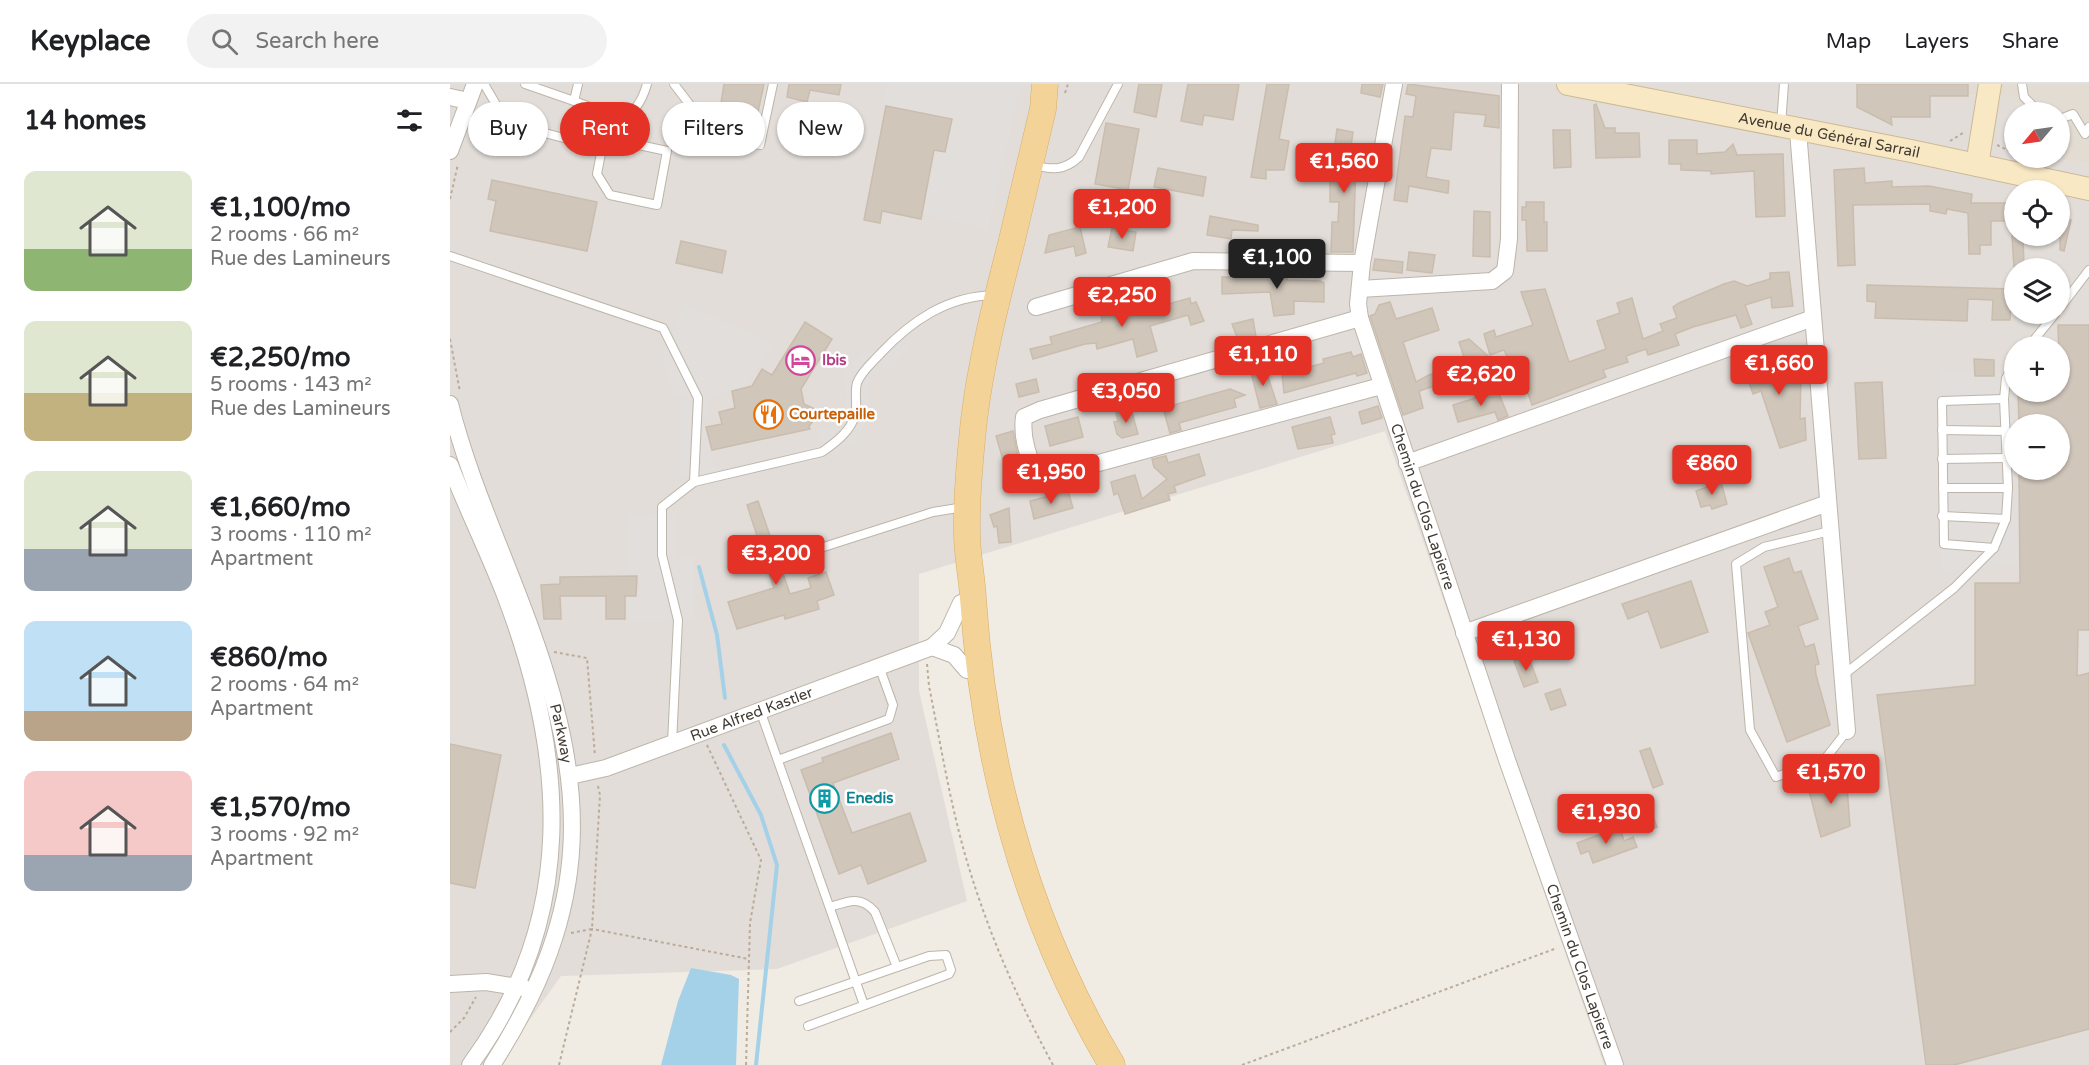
<!DOCTYPE html>
<meta charset="utf-8">
<style>
body{margin:0;font-family:"Varela Round",sans-serif;background:#f2f2f2;color:#202124;height:100vh;display:flex;flex-direction:column;font-size:22px;white-space:nowrap}
*{box-sizing:border-box;margin:0}
p{font-size:20px;color:#757577}
.icon{flex:none;width:33px;height:33px;fill:none;stroke:currentColor;stroke-width:2;stroke-linecap:round;stroke-linejoin:round}
.map{position:relative;flex:1;overflow:hidden}
.side{display:flex;flex-direction:column;background:#fff;width:450px}
.side>*{flex:none}
.hud{position:absolute;left:18px;top:18px;width:570px;height:54px;display:flex;gap:12px}
.needle{width:39px;rotate:241deg}
.controls{position:absolute;left:1554px;top:18px;display:grid;gap:12px}
.controls a{display:grid;place-items:center;width:66px;height:66px;border-radius:50%;background:#fff;box-shadow:0 2px 4px #0004;font-size:30px}
.price{position:absolute;translate:-50% -51px;padding:0 14px;border-radius:6px;background:#e43326;color:#fff;font-size:20px;line-height:39px;filter:drop-shadow(0 2px 3px #0008)}
.price::after{content:'';position:absolute;left:50%;top:36px;width:18px;height:14px;margin-left:-9px;background:inherit;clip-path:polygon(0 0,100% 0,50% 100%)}
.price.active{background:#222;color:#fff}
ul{padding:0;list-style:none}
li{display:flex;align-items:center;gap:18px;height:150px;padding:0 24px}
li span{display:grid;place-items:center;flex:none;width:168px;height:120px;border-radius:12px;color:#555}
li>.icon{margin-inline-start:auto}
span .icon{width:72px;height:72px;fill:#fffc;stroke-width:1}
li b{font-size:26px}
h2{display:flex;justify-content:space-between;align-items:center;height:72px;padding:0 24px;font-size:26px}
.tag{padding:0 21px;border-radius:27px;background:#fff;box-shadow:0 2px 4px #0004;font-size:21px;line-height:54px}
.tag.active{background:#e43326;color:#fff}
header{display:flex;align-items:center;gap:36px;box-sizing:border-box;height:84px;padding:0 30px;background:#fff;border-bottom:2px solid #e0e0e0}
header strong{font-size:28px}
nav{display:flex;gap:33px;margin-inline-start:auto;font-size:21px}
.search{width:420px;height:54px;background:#f2f2f2;display:flex;align-items:center;gap:15px;box-sizing:border-box;padding:0 21px;border-radius:33px;color:#757577;font-size:22px}
main{display:flex;flex:1;min-height:0}
.map>svg:first-child{display:block}
.residential{fill:#e3dcd2}
.industrial{fill:#e2ddd8;fill-rule:evenodd}
.parking{fill:#e1dedb}
.water{fill:#a4d1e8}
.lines{fill:none;stroke-linecap:round;stroke-linejoin:round}
.stream{stroke:#a4d1e8;stroke-width:4}
.building{fill:#d0c6ba;stroke:#cabdae;stroke-width:1.5}
.lane-casing{stroke:#bdb5aa;stroke-width:10}
.street-casing{stroke:#bdb5aa;stroke-width:18}
.secondary-casing{stroke:#cbba96;stroke-width:24}
.primary-casing{stroke:#d6ae6a;stroke-width:27}
.path{stroke:#baac9a;stroke-width:2;stroke-dasharray:3 3;stroke-linecap:butt}
.lane{stroke:#fff;stroke-width:8}
.street{stroke:#fff;stroke-width:16}
.secondary{stroke:#f9e8c4;stroke-width:22}
.primary{stroke:#f4d398;stroke-width:26}
.labels{text-anchor:middle;stroke-width:5;stroke-linejoin:round;paint-order:stroke}
.street-label{font-size:15px;fill:#413b34;stroke:#fff}
.hotel-label{font-size:15px;font-weight:bold;fill:#b23c85;stroke:#fff;text-anchor:start}
.food-label{font-size:15px;font-weight:bold;fill:#c56008;stroke:#fff;text-anchor:start}
.culture-label{font-size:15px;font-weight:bold;fill:#0d838f;stroke:#fff;text-anchor:start}
</style>
<header>
<strong>Keyplace</strong>
<div class="search"><svg class="icon" aria-label="search" viewBox="0 0 24 24"><circle cx="10" cy="10" r="6"/><path d="M15 15l6 6"/></svg>Search here</div>
<nav><a>Map</a><a>Layers</a><a>Share</a></nav>
</header>
<main>
<section class="side">
<h2>14 homes<svg class="icon" aria-label="filters" viewBox="0 0 24 24"><path d="M4 7h16M4 17h16"/><circle cx="9" cy="7" r="2"/><circle cx="15" cy="17" r="2"/></svg></h2>
<ul>
<li><span style="background:linear-gradient(#dfe7d0 65%,#8fb573 0)"><svg class="icon" aria-label="home" viewBox="0 0 24 24"><path d="M3 11l9-7 9 7M6 9v11h12V9"/></svg></span><div><b>€1,100/mo</b><p>2 rooms · 66 m²</p><p>Rue des Lamineurs</p></div></li>
<li><span style="background:linear-gradient(#dfe7d0 60%,#c2b280 0)"><svg class="icon" aria-label="home" viewBox="0 0 24 24"><path d="M3 11l9-7 9 7M6 9v11h12V9"/></svg></span><div><b>€2,250/mo</b><p>5 rooms · 143 m²</p><p>Rue des Lamineurs</p></div></li>
<li><span style="background:linear-gradient(#dfe7d0 65%,#9aa5b1 0)"><svg class="icon" aria-label="home" viewBox="0 0 24 24"><path d="M3 11l9-7 9 7M6 9v11h12V9"/></svg></span><div><b>€1,660/mo</b><p>3 rooms · 110 m²</p><p>Apartment</p></div></li>
<li><span style="background:linear-gradient(#bfe0f5 75%,#b9a48a 0)"><svg class="icon" aria-label="home" viewBox="0 0 24 24"><path d="M3 11l9-7 9 7M6 9v11h12V9"/></svg></span><div><b>€860/mo</b><p>2 rooms · 64 m²</p><p>Apartment</p></div></li>
<li><span style="background:linear-gradient(#f6c9c9 70%,#9aa5b1 0)"><svg class="icon" aria-label="home" viewBox="0 0 24 24"><path d="M3 11l9-7 9 7M6 9v11h12V9"/></svg></span><div><b>€1,570/mo</b><p>3 rooms · 92 m²</p><p>Apartment</p></div></li>
</ul>
</section>
<div class="map">
<svg width="1639" height="981" viewBox="0 0 1639 981">
<rect width="100%" height="100%" fill="#f0ebe3"/>
<path class="residential" d="M1518,0h121v81l-35,-7h6v-46h-37l-11,-15 -44,-2z"/>
<path class="industrial" d="M0,0h1518l1,11 43,2 11,15h-9v46h40l35,7v900h-485l-219,-634 -466,143v117l48,210 -190,68 -216,7 -64,89h-47zM1564,106h46v46h-46zM1564,184h46v46h-46zM1564,262h46v46h-46zM1564,340h46v46h-46z"/>
<g class="parking">
<path d="M437,0h134l-33,146 -66,-16 12,-64 11,2 7,-33 -69,-14z"/>
<path d="M235,219l88,41 -25,40 -37,14 -7,25 10,41 12,5 94,-24 -3,-16 23,-6 7,-20 -3,-33 21,-19 10,3 17,-20 17,15 -22,23 -8,-7 -10,13 1,27 -3,18 -12,17 -16,11 -24,9 -85,20 -28,3 -24,-8 2,-75h10l-1,-4 -15,-1 -13,-35z"/>
<path d="M1489,286l75,4 4,50h-4v46h4l1,93 -77,9z"/>
<path d="M226,429v45h19l-1,63 -65,2 -1,-25h11v-24l-11,-1 1,-58z"/>
</g>
<path class="water" d="M241,884l40,7 8,4 -3,86h-75l17,-64z"/>
<g class="lines">
<g class="stream">
<path d="M249,483l18,68 8,63"/>
<path d="M274,661l37,70 16,50 -21,200"/>
</g>
</g>
<g class="building">
<path d="M274,0h40l-7,33 -37,-7z"/>
<path d="M339,0h52l-2,11 -29,-5 -3,12 -20,-5z"/>
<path d="M689,0h23l-6,33 -22,-5z"/>
<path d="M738,0h51l-6,36 -29,-5 -2,10 -21,-4z"/>
<path d="M817,0h22l-10,55 10,2 -5,29h-18v9l-15,-2z"/>
<path d="M912,0h21l-3,13 -19,-4z"/>
<path d="M958,0l91,12v32l-15,-2 2,-11 -32,-3 -3,38 -20,-2 -5,29 23,4 -1,12 -39,-7 -2,16 -13,-2 11,-84 8,1 3,-21 -10,-2z"/>
<path d="M1407,0h111v12h-38v21h-39l1,8 -35,-18z"/>
<path d="M1146,20l9,24h10v5h24l1,24 -44,1 -2,-53z"/>
<path d="M436,22l66,13 -7,33 -11,-2 -13,69 -39,-8 -2,12 -16,-3z"/>
<path d="M656,39l33,6 -11,61 -33,-6z"/>
<path d="M887,45l16,3 -4,29h7l-3,91h-22l1,-30h6l1,-20h-9v-21h5l1,-31h-2z"/>
<path d="M1103,46h17l1,37 -17,1z"/>
<path d="M1219,56h28v14l28,-2 8,-8 4,11 46,-1 2,62 -29,1 -2,-46 -43,3v-3l-30,-1v-6h-12z"/>
<path d="M708,84l48,9 -3,19 -49,-9z"/>
<path d="M1414,84l1,15 27,-2v6l37,-1 43,8 -1,9h43v18h-23v24h-11v9h-11l-1,-41 -21,-4 -1,5 -16,-3v-7l-77,1 2,60 -17,1 -4,-96z"/>
<path d="M42,96l105,22 -10,49 -97,-20 6,-30 -8,-2z"/>
<path d="M1076,118h18v20h3v29h-20l-1,-31h-4v-13h4z"/>
<path d="M1024,127l16,1v45l-17,-1z"/>
<path d="M760,132l48,9v6l-26,-1 -1,9 -24,-4z"/>
<path d="M1610,133l11,3 -7,31 -4,-1z"/>
<path d="M630,143l6,26 -10,3 -2,-10 -29,7 4,-18z"/>
<path d="M662,144l24,4 -3,19 -25,-4z"/>
<path d="M1562,152h11l1,32h-10z"/>
<path d="M231,157l45,10 -4,22 -46,-10z"/>
<path d="M959,168l26,3 -3,18 -25,-3z"/>
<path d="M925,175l28,3 -1,11 -29,-3z"/>
<path d="M820,188l17,1v7l33,1 4,2v19l-30,-1v13l-20,2 -4,-24 -48,2v-17h48z"/>
<path d="M1339,188l4,34 -21,2 -1,-11 -26,8 7,19 -11,4 -5,-13 -43,12 -18,7 4,11 -31,10 -2,-6 -20,7 2,6 -25,8 3,7 -74,28 -12,-35 -6,2 -10,-22 -14,5 -6,-21 10,-4 2,7 37,-12 -12,-33 24,-3 24,73 37,-13 -9,-28 23,-8 -3,-10 15,-5 11,41 20,-8 -3,-7 17,-6 -4,-11 6,-4 45,-19 10,-3 13,5 23,-7v-6z"/>
<path d="M1417,201l147,4v12h-3l-1,19h-18l1,-20 -25,-1 -1,22 -92,-3 1,-16 -9,-1z"/>
<path d="M667,210l5,23 68,-19 1,6 5,-2 8,19 -13,4 -3,-10 -38,11 7,25 -20,6 -4,-18 -36,10 -1,-6 -11,1 -52,15 -3,-10 22,-5 -2,-7 52,-15 -3,-22z"/>
<path d="M940,218l6,17 36,-11 7,22 -36,12 13,40 13,-7 37,-12 -7,-21 10,-3 19,17 -10,3 3,12 -62,20 4,17 -20,7 -33,-99 5,-2 4,-9z"/>
<path d="M803,235l3,18 -17,5 -7,-18z"/>
<path d="M355,238l27,17 -31,50 3,15 13,6 1,5 -9,11 1,3 -98,21 -6,-23 16,-3 -3,-12 16,-4 -3,-17 20,-5 10,-17 10,6z"/>
<path d="M1608,241h31v305h-11l-1,46 12,-3v356l-135,36h-28l-49,-370 98,-10v-102h45l-1,-113h41v-46h-41l-1,-32h42z"/>
<path d="M1301,267l2,7 6,-1 3,10 33,-8 6,16 -1,44 5,-1 1,22 -26,8 -19,-57 -8,3 -13,-39z"/>
<path d="M901,268l2,5 8,-3 6,19 -10,3 -1,-3 -72,20 -2,-19 42,-11 -1,-4z"/>
<path d="M1524,275l20,1v16h-19z"/>
<path d="M814,281l13,39 -17,4 -10,-40z"/>
<path d="M586,295l3,13 -20,5 -3,-13z"/>
<path d="M1432,298l4,76 -27,1 -4,-76z"/>
<path d="M780,305l15,6 -11,4 2,8 -57,16 2,7 -11,3 -7,-25z"/>
<path d="M1048,307l10,25 -10,4 -3,-8 -37,10 -5,-17z"/>
<path d="M928,322l4,12 -20,6 -3,-12z"/>
<path d="M681,325l7,25 -16,4 -5,-4 -3,-12 4,-1 -2,-8z"/>
<path d="M628,333l5,20 -33,9 -5,-20z"/>
<path d="M880,333l5,17 -4,1 2,8 -35,6 -6,-22z"/>
<path d="M563,347l4,21 9,23 -17,5 -13,-44z"/>
<path d="M749,370l6,21 -31,11 2,6 -8,2 2,6 -45,14 -7,-21 -4,2 -3,-13 24,-7 7,24 25,-20 -13,-12 -2,-8 14,-3 2,7z"/>
<path d="M1271,398l6,22 -15,5 -2,-4 -9,2 -5,-16z"/>
<path d="M618,407l5,17 -39,11 -4,-18z"/>
<path d="M308,417l32,93 21,-6 -3,-10 18,-6 8,23 -17,6 2,8 -34,10 -1,-4 -47,14 -9,-27 46,-14 -27,-83z"/>
<path d="M559,424l2,34 -12,1 -2,-17 -3,1 -4,-12z"/>
<path d="M1339,474l5,15 7,-2 17,48 -20,7 7,21 9,-3 5,20 -4,1 1,10 14,50 -43,17 -39,-109 22,-8 -5,-13 13,-5 -14,-40z"/>
<path d="M187,492l-1,20h-11v23h-19v-23h-46l1,23h-17l-3,-34 19,-1v-7z"/>
<path d="M1241,497l17,51 -47,16 -13,-37 -20,8 -6,-15z"/>
<path d="M1078,572l10,26 -14,5 -10,-26z"/>
<path d="M1110,605l6,16 -15,5 -6,-16z"/>
<path d="M441,649l8,26 -66,24 19,50 58,-20 16,48 -58,23 -7,-19 -22,9 -38,-104 22,-8 -1,-4z"/>
<path d="M0,660l51,11 -26,133 -25,-5z"/>
<path d="M1200,664l13,36 -10,4 -13,-37z"/>
<path d="M1396,689l4,53 -29,11 -13,-50z"/>
<path d="M1202,730l5,13 -13,5 -5,-13z"/>
<path d="M1170,743l4,14 9,-4 4,10 -44,16 -4,-12 -8,3 -4,-11z"/>
</g>
<g class="lines">
<defs>
<g id="lane">
<path d="M34,0l23,39 95,25 23,-6 42,9 -10,54 -47,-10 -13,-21 5,-26"/>
<path d="M75,0l49,17 4,-17"/>
<path d="M224,0l38,50 48,11 13,-61"/>
<path d="M1572,0l2,13 15,15"/>
<path d="M124,17c37,13 59,31 73,-17"/>
<path d="M1610,35l13,-5 12,20 4,-7"/>
<path d="M1331,41l3,-41"/>
<path d="M583,81c19,5 31,6 46,-8l39,-73"/>
<path d="M0,172l213,72 35,70 -4,84"/>
<path d="M1610,224l29,-38"/>
<path d="M1579,262l26,-32"/>
<path d="M1492,346l64,1"/>
<path d="M1492,375l65,-1"/>
<path d="M1493,404h65"/>
<path d="M1492,432l64,3"/>
<path d="M1380,447l-66,16 -28,17 14,166 26,47 49,-18 22,-28"/>
<path d="M1544,464l-50,-4 -2,-143 62,-2"/>
<path d="M333,476l150,-48 31,-5"/>
<path d="M1392,592l112,-88 40,-40 12,-29 2,-31 -4,-89 2,-21 8,-12"/>
<path d="M310,626l104,295"/>
<path d="M222,659l6,-123 -16,-65v-48l32,-25 128,-30c13,-9 29,-21 33,-37 3,-10 -1,-22 2,-32 4,-11 15,-20 23,-29 31,-33 67,-58 115,-59"/>
<path d="M328,676l111,-41 4,-14 -14,-39"/>
<path d="M380,823c18,-6 31,-12 45,5l22,55"/>
<path d="M349,917l130,-45 17,-1 5,15 -2,4 -141,52"/>
</g>
<g id="street">
<path id="s1" d="M944,0l-32,179 -4,41 2,14 147,442 108,305"/>
<path d="M0,13l18,4"/>
<path d="M1348,47l49,600"/>
<path d="M0,67l25,-67"/>
<path d="M910,205l132,-8 13,-10 4,-32 1,-155"/>
<path d="M586,223l157,-46 169,2"/>
<path d="M910,234l-320,92 -16,7c-3,21 5,44 16,62l341,-93"/>
<path id="s2" d="M0,320c18,72 49,139 75,209 65,173 70,292 -33,452"/>
<path d="M957,379l406,-145"/>
<path d="M0,381c17,44 38,86 55,130 62,163 73,323 -35,470"/>
<path d="M1014,549l364,-130"/>
<path d="M482,563l22,8 13,15"/>
<path id="s3" d="M120,692l36,-8 326,-121 15,-14 14,-30"/>
<path d="M0,900l36,-2 38,6"/>
</g>
<g id="secondary">
<path id="s4" d="M1118,0l343,67 178,38"/>
<path d="M1527,81l13,-81"/>
</g>
<path id="primary" d="M595,0l-2,25c-11,45 -21,90 -32,135 -15,58 -30,117 -37,176 -4,37 -8,76 -7,114 0,21 5,43 6,64 11,165 54,324 139,467"/>
</defs>
<use href="#lane" class="lane-casing"/>
<use href="#street" class="street-casing"/>
<use href="#secondary" class="secondary-casing"/>
<use href="#primary" class="primary-casing"/>
<g class="path">
<path d="M615,9l3,-9"/>
<path d="M1500,57l13,-8"/>
<path d="M1547,61l17,8"/>
<path d="M0,115l8,-35"/>
<path d="M0,255l10,53"/>
<path d="M104,568l33,6 8,98"/>
<path d="M477,580l2,22c11,55 20,111 35,165 21,74 52,146 89,214"/>
<path d="M257,661l54,115 -11,63 -4,142"/>
<path d="M121,849l21,-4 8,-134 -2,-9"/>
<path d="M0,948l14,-14 12,-21"/>
<path d="M109,981l33,-136 157,30"/>
<path d="M792,981l315,-117"/>
</g>
<use href="#lane" class="lane"/>
<use href="#street" class="street"/>
<use href="#secondary" class="secondary"/>
<use href="#primary" class="primary"/>
</g>
<defs>
<symbol id="hotel-ring" viewBox="-11 -11 22 22"><circle r="9.5" fill="#fff" stroke="#d1479c" stroke-width="1.5"/><path d="M-6-4.5h1.5V1H6V5H4.5V3h-9V5H-6ZM-4 0a1.8 1.8 0 1 1 3.6 0ZM.5 0V-2.5h3Q6-2.5 6 0Z" fill="#d1479c"/></symbol>
<symbol id="restaurant-ring" viewBox="-11 -11 22 22"><circle r="9.5" fill="#fff" stroke="#e8710a" stroke-width="1.5"/><path d="M-5-6h1v4h1v-4h1v4h1v-4h1v5L-1.5 .5V6h-2V.5L-5-1ZM5-6V6H3V1.5H1.5Q1.5-4 5-6Z" fill="#e8710a"/></symbol>
<symbol id="building-ring" viewBox="-11 -11 22 22"><circle r="9.5" fill="#fff" stroke="#0f9aa8" stroke-width="1.5"/><path d="M-4-6H4V6H1V3H-1V6H-4ZM-2.5-4.3h1.7v1.8h-1.7ZM.8-4.3h1.7v1.8H.8ZM-2.5-1h1.7V.8h-1.7ZM.8-1h1.7V.8H.8Z" fill="#0f9aa8"/></symbol>
</defs>
<g fill-rule="evenodd">
<use href="#hotel-ring" x="334" y="260" width="33" height="33"/>
<use href="#restaurant-ring" x="302" y="314" width="33" height="33"/>
<use href="#building-ring" x="358" y="698" width="33" height="33"/>
</g>
<g class="labels">
<g class="street-label">
<text dy="5" stroke="none"><textPath href="#s4" startOffset="266">Avenue du Général Sarrail</textPath></text>
<text dy="5" stroke="none"><textPath href="#s1" startOffset="436">Chemin du Clos Lapierre</textPath></text>
<text dy="5" stroke="none"><textPath href="#s3" startOffset="192">Rue Alfred Kastler</textPath></text>
<text dy="5" stroke="none"><textPath href="#s2" startOffset="348">Parkway</textPath></text>
<text dy="5" stroke="none"><textPath href="#s1" startOffset="922">Chemin du Clos Lapierre</textPath></text>
</g>
<g class="hotel-label">
<text x="372" y="281">Ibis</text>
</g>
<g class="food-label">
<text x="339" y="335">Courtepaille</text>
</g>
<g class="culture-label">
<text x="396" y="719">Enedis</text>
</g>
</g>
</svg>
<div class="controls">
<a><svg class="needle" viewBox="-14 -14 28 28"><path d="M0-13l5 13h-10z" fill="#e53935"/><path d="M0 13l5-13h-10z" fill="#757577"/></svg></a>
<a><svg class="icon" aria-label="locate" viewBox="0 0 24 24"><circle cx="12" cy="12" r="6"/><path d="M12 2v4M12 18v4M2 12h4M18 12h4"/></svg></a>
<a><svg class="icon" aria-label="layers" viewBox="0 0 24 24"><path d="M12 4l9 5-9 5-9-5zM3 14l9 5 9-5"/></svg></a>
<a>+</a>
<a>−</a>
</div>
<b class="price" style="left:894px;top:110px">€1,560</b>
<b class="price" style="left:672px;top:156px">€1,200</b>
<b class="price active" style="left:827px;top:206px">€1,100</b>
<b class="price" style="left:672px;top:244px">€2,250</b>
<b class="price" style="left:813px;top:303px">€1,110</b>
<b class="price" style="left:1329px;top:312px">€1,660</b>
<b class="price" style="left:1031px;top:323px">€2,620</b>
<b class="price" style="left:676px;top:340px">€3,050</b>
<b class="price" style="left:1262px;top:412px">€860</b>
<b class="price" style="left:601px;top:421px">€1,950</b>
<b class="price" style="left:326px;top:502px">€3,200</b>
<b class="price" style="left:1076px;top:588px">€1,130</b>
<b class="price" style="left:1381px;top:721px">€1,570</b>
<b class="price" style="left:1156px;top:761px">€1,930</b>
<div class="hud">
<a class="tag">Buy</a>
<a class="tag active">Rent</a>
<a class="tag">Filters</a>
<a class="tag">New</a>
</div>
</div>
</main>
